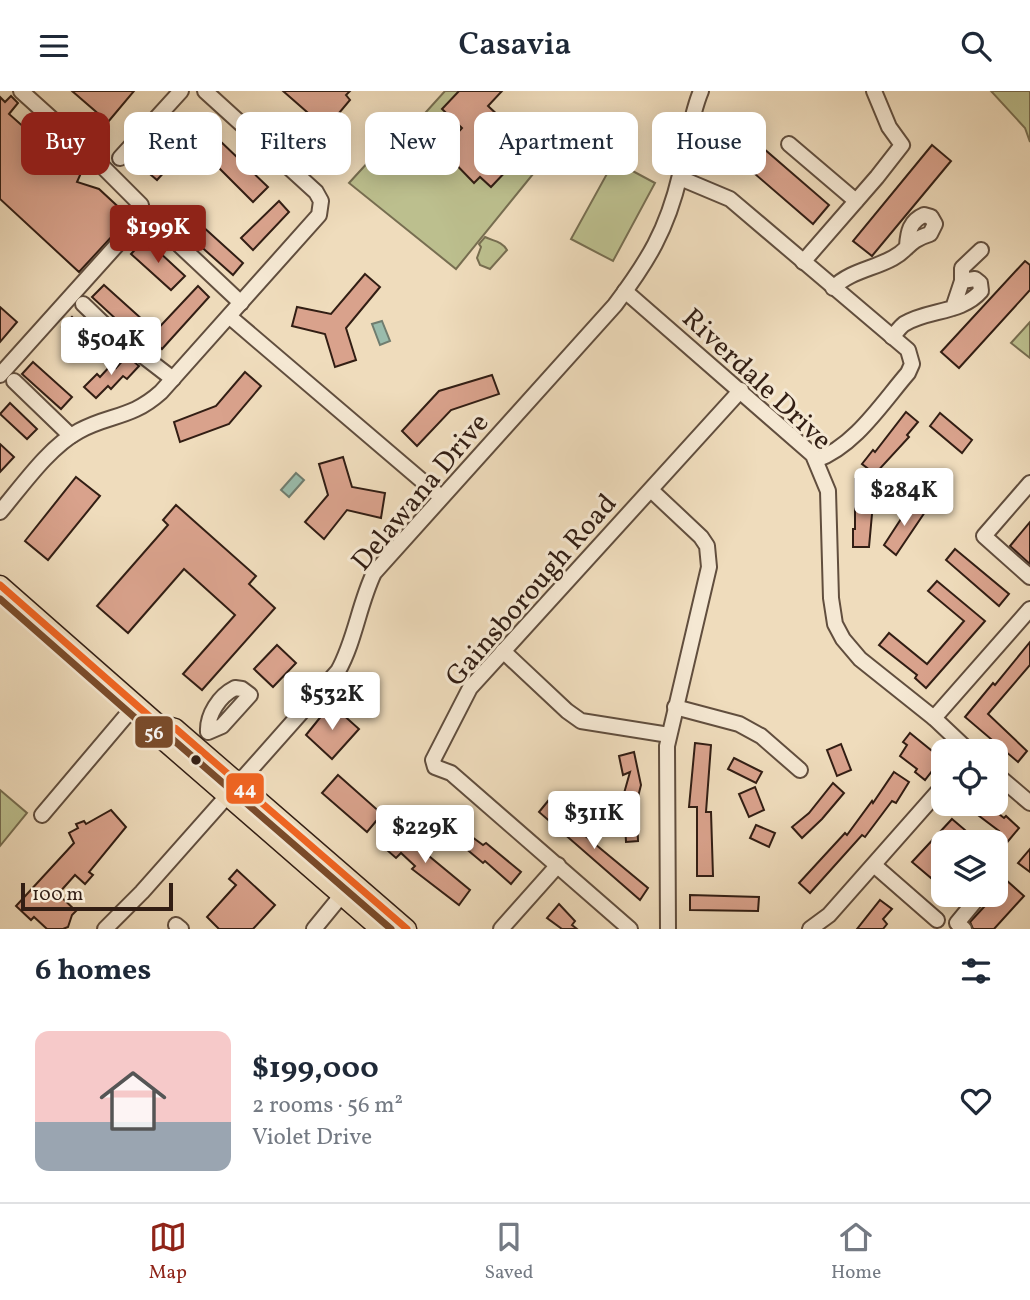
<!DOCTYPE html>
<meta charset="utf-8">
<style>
body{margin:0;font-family:Vollkorn,serif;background:#f2f2f3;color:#1f2937;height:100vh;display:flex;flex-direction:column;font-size:26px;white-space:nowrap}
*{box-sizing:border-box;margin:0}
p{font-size:23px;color:#747a83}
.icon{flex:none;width:38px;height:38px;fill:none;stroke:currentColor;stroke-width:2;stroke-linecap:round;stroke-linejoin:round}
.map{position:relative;height:838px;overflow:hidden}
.side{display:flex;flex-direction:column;background:#fff;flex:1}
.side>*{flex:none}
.guide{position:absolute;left:21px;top:21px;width:989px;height:63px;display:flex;gap:14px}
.controls{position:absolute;left:931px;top:648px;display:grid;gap:14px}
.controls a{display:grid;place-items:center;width:77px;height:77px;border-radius:14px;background:#fff;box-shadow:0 4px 18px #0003;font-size:35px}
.scale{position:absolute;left:21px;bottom:18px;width:152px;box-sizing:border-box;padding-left:7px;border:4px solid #321e14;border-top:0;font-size:19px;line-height:24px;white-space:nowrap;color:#321e14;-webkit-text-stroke:5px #f5e8d3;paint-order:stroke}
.price{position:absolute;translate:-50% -60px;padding:0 16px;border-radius:7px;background:#fff;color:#222;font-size:23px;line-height:46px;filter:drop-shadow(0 2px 4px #0008)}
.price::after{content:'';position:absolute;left:50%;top:42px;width:21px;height:16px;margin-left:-10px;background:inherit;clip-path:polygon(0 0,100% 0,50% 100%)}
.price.active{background:#8f2418;color:#fff}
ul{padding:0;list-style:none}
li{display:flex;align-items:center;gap:21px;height:175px;padding:0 35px}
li+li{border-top:2px solid #e0e1e3}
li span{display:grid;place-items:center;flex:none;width:196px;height:140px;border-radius:14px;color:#555}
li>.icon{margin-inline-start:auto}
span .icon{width:84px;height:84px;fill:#fffc;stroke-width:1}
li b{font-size:30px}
h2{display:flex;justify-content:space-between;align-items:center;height:84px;padding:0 35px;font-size:30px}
.tag{padding:0 24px;border-radius:14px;background:#fff;box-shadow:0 4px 18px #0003;font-size:24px;line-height:63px}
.tag.active{background:#8f2418;color:#fff}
header{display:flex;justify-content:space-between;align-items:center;height:91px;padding:0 35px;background:#fff;font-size:32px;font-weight:600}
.menu{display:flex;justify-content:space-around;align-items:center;height:98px;border-top:2px solid #e0e1e3;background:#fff;font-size:19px;color:#747a83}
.menu a{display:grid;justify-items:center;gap:4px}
.menu .active{color:#8f2418}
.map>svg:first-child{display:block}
.green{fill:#bcbf8e;stroke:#776e51;stroke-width:2}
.water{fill:#9abcac;stroke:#707d6f;stroke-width:2}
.building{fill:#d9a28c;stroke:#321e14;stroke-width:2}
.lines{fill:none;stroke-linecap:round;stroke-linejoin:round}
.minor-casing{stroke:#614e3e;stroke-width:18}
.major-casing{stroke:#321e14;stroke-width:21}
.minor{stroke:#f5e8d3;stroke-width:14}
.major{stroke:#efdcbc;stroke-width:18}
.bus-1-casing{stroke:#f5e8d3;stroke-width:12}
.bus-2-casing{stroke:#f5e8d3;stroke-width:12}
.bus-1{stroke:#f26522;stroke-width:7}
.bus-2{stroke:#7a4b2a;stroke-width:7}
.bus-dot{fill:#321e14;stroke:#f5e8d3;stroke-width:2.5}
.labels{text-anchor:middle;stroke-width:6;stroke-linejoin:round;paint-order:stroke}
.street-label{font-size:28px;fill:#321e14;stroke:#f5e8d3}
.line-badge{stroke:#f5e8d3;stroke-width:2.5}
.badge-label{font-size:19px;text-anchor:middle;font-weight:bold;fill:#fff}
</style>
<header><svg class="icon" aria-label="menu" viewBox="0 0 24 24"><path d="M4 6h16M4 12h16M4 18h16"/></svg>Casavia<svg class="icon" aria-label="search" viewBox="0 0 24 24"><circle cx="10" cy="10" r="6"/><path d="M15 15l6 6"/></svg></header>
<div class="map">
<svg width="1030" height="838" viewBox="0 0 1030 838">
<rect width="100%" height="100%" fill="#efdcbc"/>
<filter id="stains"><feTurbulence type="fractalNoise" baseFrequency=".00286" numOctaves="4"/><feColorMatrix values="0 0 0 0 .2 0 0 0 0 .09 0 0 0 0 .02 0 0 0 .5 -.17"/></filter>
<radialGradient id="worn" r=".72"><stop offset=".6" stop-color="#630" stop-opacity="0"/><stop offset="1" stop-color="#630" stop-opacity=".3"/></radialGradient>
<g class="green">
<path d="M445,0h26l75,67 -90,111 -107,-86 54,-59 14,-2z"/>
<path d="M991,0h39v51l-5,-14z"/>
<path d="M614,70l41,22 -42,78 -42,-22z"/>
<path d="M485,146c8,4 17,4 22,13l-17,19 -10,-4 -3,-7 4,-11 -2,-3z"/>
<path d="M1030,231v36l-19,-15z"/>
<path d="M0,699l27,23 -27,33z"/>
</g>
<g class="water">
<path d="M382,230l8,20 -10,4 -8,-21z"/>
<path d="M296,382l8,7 -15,17 -8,-7z"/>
</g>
<g class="building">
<path d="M72,0h62l-26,31z"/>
<path d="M283,0h67l-4,4 4,5 -21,25 -11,-10 -3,4z"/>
<path d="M459,0h43l-14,15 17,16 -21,23 25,23 -18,19 -11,-10 -6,6 -32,-33 20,-22 -20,-19z"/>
<path d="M11,5l7,7 -9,11 26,23 5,-6 16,14 -3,9 13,4 -4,8 19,7 -4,9 22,7 27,25 1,6 -48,52 -79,-73v-102l5,5z"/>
<path d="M193,25l12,11 -48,53 -13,-11z"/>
<path d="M734,32l95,82 -16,19 -95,-82z"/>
<path d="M217,47l51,49 -15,15 -50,-50z"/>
<path d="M932,54l19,16 -79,95 -19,-15z"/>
<path d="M279,110l10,11 -36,38 -12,-12z"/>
<path d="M190,124l53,48 -10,12 -54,-48z"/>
<path d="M145,148l40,37 -14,14 -40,-36z"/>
<path d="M1025,170l5,4v25l-71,78 -18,-16z"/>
<path d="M365,183l15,13 -34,41 10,32 -21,7 -10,-33 -33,-8 5,-19 34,7z"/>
<path d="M104,194l40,36 -13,12 -39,-36z"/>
<path d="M198,195l11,11 -47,52 -12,-12z"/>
<path d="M0,216l17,15 -17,20z"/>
<path d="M72,226l32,31 -10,10 -32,-31z"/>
<path d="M127,265l12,10 -12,13 -4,-3 -12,13 -3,-3 -12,12 -12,-11 13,-13 3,3 12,-13 4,4z"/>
<path d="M33,271l39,35 -11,12 -39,-35z"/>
<path d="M245,281l16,14 -32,38 -49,18 -6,-20 42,-16z"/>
<path d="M492,284l7,19 -48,16 -34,36 -15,-15 37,-40z"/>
<path d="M10,312l27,26 -10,10 -27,-25z"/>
<path d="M906,321l12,10 -11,13 2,2 -34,37 -13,-10 11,-14 2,2z"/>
<path d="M940,322l32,27 -10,13 -32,-27z"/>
<path d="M0,353l14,13 -14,15z"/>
<path d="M343,366l9,30 33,6 -4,25 -34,-8 -23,29 -19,-17 23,-27 -9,-31z"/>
<path d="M76,386l24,19 -52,64 -23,-19z"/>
<path d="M855,388h15l2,35 -3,33h-16v-18h2z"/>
<path d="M912,411l13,10 -29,43 -12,-10z"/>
<path d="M176,414l80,71 -7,8 26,24 -73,82 -19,-16 52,-59 -51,-46 -56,64 -31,-27 71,-81 -5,-5z"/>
<path d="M1030,431v42l-20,-18z"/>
<path d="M955,458l54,45 -10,12 -53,-46z"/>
<path d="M937,490l48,40 -59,67 -11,-10 2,-3 -38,-30 10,-12 38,31 37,-43 -36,-30z"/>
<path d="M1030,551v23l-42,49 39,37 -9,11 -53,-45 28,-34 2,2z"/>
<path d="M277,554l19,18 -23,24 -19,-18z"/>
<path d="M331,613l28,25 -27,30 -26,-24z"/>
<path d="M910,642l27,22 -3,4 5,3 -14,18 -10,-8 2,-3 -17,-13 7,-11 -4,-3z"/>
<path d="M695,652l16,2 -5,67h5l2,64h-16v-69h-8z"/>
<path d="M841,653l10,26 -14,6 -10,-26z"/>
<path d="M634,661l7,33 -7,28h3l1,28 -12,1 -2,-37 -3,-1 9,-32 -7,3 -4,-19z"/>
<path d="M734,667l28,14 -6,11 -28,-14z"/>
<path d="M894,681l15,10 -13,21 -4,-2 -27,36 -3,-2 -52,58 -11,-10 46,-50 2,2 25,-34 1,2z"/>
<path d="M338,684l44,39 -15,18 -45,-39z"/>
<path d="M833,692l11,10 -22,26 -20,19 -10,-11 17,-14z"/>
<path d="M755,696l9,23 -15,7 -10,-23z"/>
<path d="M548,710l19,17 -1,2 82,68 -8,12 -101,-88z"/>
<path d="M962,712h23l19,15 2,-2 13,12 -15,18 -10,-8 5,-7z"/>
<path d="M111,719l15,17 -37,45 4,3 -8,9 -10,-9 -17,19 18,17 -4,4 -4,12 -5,2h-16l-13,-12 -3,3 -15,-14 58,-63 -5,-10 9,-5 -2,-4 8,-3 2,3z"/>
<path d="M952,728l13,11 -11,12h-11v11l-7,8 6,4 -11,13 -19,-16z"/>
<path d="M756,734l19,8 -6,14 -19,-9z"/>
<path d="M395,735l17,16 58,48 -11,15 -47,-36 3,-3 -14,-13 -5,5 -17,-15z"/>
<path d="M468,743l15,11 3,-2 35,29 -10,12 -26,-23 -2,2 -19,-16 -4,-4z"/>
<path d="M1030,758v23l-12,-9z"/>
<path d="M237,779l38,35 -22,24h-34l-12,-12 29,-32 -7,-6z"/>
<path d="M996,780l28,25 -30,33h-21l-3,-7 26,-28z"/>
<path d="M690,804l69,2 -1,14 -68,-1z"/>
<path d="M880,809l12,9 -9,10 4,5 -4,5h-26z"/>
<path d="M559,813l16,17 -3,4 5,4h-15l-15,-11z"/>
</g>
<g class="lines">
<defs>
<g id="minor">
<path d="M789,53l67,57"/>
<path d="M120,67l61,-67"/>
<path d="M680,87l50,21 178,151 4,14 -4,9c-26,30 -53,73 -92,87"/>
<path d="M157,133l84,79"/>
<path d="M803,171l74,-85 25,-32 -13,-18 -15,-36"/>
<path d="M962,190v-13l19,-18"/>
<path d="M833,197c17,-17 40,-19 60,-30 17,-9 14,-17 37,-24l5,-10 -4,-7 -7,-2c-14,6 -16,17 -17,31"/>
<path d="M625,200l188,164 15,36 3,107 4,26 8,15 17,20 74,59 35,33"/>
<path d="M83,213l29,28 61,47"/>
<path d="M230,226l211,180"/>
<path d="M892,246c4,-4 8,-10 12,-13 24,-15 57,-10 77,-33l-1,-8 -5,-4 -13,2 -9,27"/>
<path d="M0,284l142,-158 -1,-12 -59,-59 -61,-55"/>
<path d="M14,290l57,55"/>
<path d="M1030,392l-46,53 46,41"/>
<path d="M651,399l50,47 6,9 2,21 -42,179 1,183"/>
<path d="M0,421c22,-26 49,-65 79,-81 31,-17 52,-12 82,-39l158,-177 2,-14 -5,-9 -111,-101"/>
<path d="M503,560l64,60 14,10 88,14"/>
<path d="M235,597l7,1 8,6 -28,31 -14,6c-1,-17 11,-36 27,-44z"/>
<path d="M675,616l64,17 22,12 39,34"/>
<path d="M934,627l96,-109"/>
<path d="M996,683l34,29"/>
<path d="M42,724l94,-111"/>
<path d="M874,774l63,55"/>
<path d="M176,834l5,4"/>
<path d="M105,838l37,-37 196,-221c17,-30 21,-67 36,-98l241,-268c33,-44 52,-75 65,-130 7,-27 10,-58 21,-84"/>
<path d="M314,838l27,-33 -1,-9"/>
<path d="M501,838l57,-64"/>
<path d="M630,838l-179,-156 -16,-6 -2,-7 37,-72 271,-298"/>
<path d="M810,838l19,-14 114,-129"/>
<path d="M964,838l-7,-6 19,-23"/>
</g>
<g id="major">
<path d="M0,494l157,138 18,5 232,201"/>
<path d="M157,632l8,19 215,187"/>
</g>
</defs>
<use href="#minor" class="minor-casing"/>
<use href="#major" class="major-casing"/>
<use href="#minor" class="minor"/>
<use href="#major" class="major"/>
<defs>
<path id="bus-1" d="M0,494l157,138 18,5 232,201"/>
<path id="bus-2" d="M0,508l150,132 20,6 221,192"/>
</defs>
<use href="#bus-1" class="bus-1-casing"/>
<use href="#bus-2" class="bus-2-casing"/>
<use href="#bus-1" class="bus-1"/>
<use href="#bus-2" class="bus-2"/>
</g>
<circle class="bus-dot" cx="196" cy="669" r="6"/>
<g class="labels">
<g class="street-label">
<text transform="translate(758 287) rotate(43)" y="10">Riverdale Drive</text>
<text transform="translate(419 400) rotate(-50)" y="10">Delawana Drive</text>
<text transform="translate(530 498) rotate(-49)" y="10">Gainsborough Road</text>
</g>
</g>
<g class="line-badge">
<rect x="134" y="624" width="40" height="34" rx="7" fill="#7a4b2a"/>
<rect x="225" y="681" width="40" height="33" rx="7" fill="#f26522"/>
</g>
<g class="badge-label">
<text x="154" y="648">56</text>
<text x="245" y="704">44</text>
</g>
<rect width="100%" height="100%" filter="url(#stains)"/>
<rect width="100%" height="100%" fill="url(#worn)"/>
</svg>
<div class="controls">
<a><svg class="icon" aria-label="locate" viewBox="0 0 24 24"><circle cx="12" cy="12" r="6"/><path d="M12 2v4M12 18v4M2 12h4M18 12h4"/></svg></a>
<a><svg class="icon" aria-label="layers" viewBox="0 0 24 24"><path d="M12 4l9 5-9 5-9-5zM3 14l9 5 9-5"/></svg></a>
</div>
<div class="scale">100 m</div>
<b class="price active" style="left:158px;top:174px">$199K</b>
<b class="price" style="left:111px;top:286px">$504K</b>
<b class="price" style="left:904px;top:437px">$284K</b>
<b class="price" style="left:332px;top:641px">$532K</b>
<b class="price" style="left:594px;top:760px">$311K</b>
<b class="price" style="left:425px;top:774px">$229K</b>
<div class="guide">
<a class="tag active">Buy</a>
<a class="tag">Rent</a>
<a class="tag">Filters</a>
<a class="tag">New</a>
<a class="tag">Apartment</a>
<a class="tag">House</a>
</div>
</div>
<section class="side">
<h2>6 homes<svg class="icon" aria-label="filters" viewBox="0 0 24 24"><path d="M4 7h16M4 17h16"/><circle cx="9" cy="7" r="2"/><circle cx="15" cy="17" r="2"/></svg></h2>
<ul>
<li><span style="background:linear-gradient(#f6c9c9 65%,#9aa5b1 0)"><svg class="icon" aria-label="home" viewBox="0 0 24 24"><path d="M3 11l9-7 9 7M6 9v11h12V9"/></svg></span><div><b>$199,000</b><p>2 rooms · 56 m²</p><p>Violet Drive</p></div><svg class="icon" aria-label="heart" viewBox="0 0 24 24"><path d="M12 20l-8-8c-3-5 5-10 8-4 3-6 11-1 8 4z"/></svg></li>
</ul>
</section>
<nav class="menu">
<a class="active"><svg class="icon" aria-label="map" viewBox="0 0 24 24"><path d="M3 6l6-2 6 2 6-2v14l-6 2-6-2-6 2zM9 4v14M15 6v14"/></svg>Map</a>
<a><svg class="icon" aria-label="saved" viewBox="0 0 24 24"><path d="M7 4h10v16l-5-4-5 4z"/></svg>Saved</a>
<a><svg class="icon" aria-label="home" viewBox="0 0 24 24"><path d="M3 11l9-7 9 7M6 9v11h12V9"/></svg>Home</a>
</nav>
